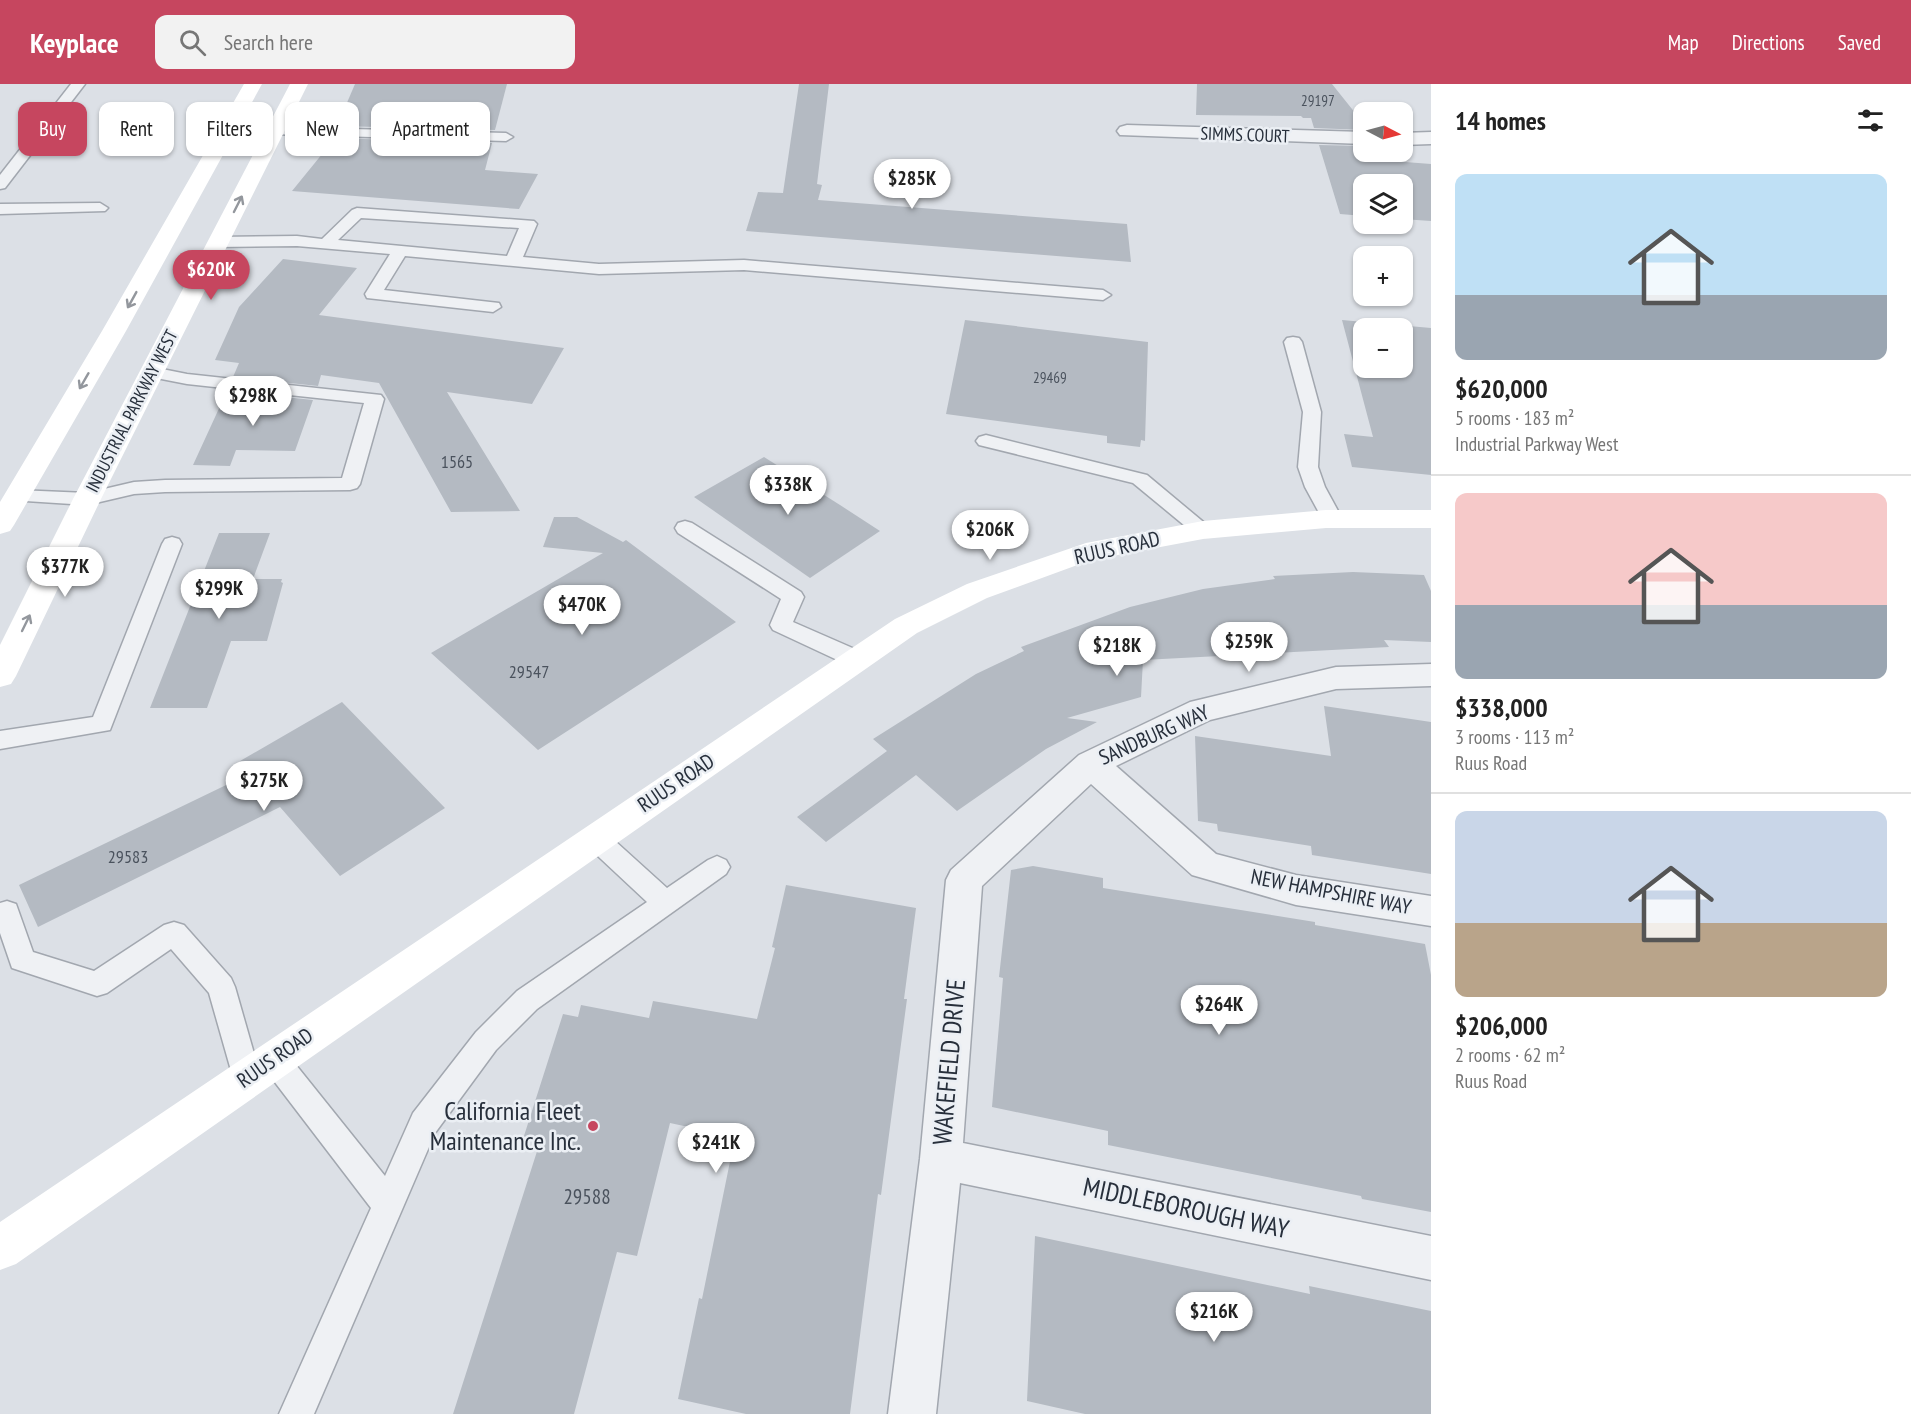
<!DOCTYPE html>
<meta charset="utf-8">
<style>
body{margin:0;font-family:"PT Sans Narrow",sans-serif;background:#f2f2f2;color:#222;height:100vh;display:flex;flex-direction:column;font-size:22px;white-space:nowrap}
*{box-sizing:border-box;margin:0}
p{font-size:20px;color:#767676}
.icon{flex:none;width:33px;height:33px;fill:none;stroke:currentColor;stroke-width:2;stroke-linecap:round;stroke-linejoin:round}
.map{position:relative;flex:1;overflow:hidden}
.sheet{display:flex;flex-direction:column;background:#fff;width:480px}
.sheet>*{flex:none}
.guide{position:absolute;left:18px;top:18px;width:570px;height:54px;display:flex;gap:12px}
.needle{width:39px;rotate:96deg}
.buttons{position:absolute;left:1353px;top:18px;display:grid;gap:12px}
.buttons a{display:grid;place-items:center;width:60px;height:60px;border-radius:12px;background:#fff;box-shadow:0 2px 4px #0004;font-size:30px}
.price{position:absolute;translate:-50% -51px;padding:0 14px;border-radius:21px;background:#fff;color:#222;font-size:20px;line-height:39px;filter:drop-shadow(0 2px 3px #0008)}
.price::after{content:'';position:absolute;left:50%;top:36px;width:18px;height:14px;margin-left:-9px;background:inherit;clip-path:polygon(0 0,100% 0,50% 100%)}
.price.active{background:#c6465f;color:#fff}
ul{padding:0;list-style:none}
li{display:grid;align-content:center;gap:12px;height:318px;padding:0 24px}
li+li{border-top:2px solid #e0e0e0}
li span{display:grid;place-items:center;height:186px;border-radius:12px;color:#555}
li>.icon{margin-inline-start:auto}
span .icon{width:108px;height:108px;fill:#fffc;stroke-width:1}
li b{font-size:26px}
h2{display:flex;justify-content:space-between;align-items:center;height:72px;padding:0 24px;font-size:26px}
.chip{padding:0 21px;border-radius:12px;background:#fff;box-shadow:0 2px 4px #0004;font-size:21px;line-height:54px}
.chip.active{background:#c6465f;color:#fff}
header{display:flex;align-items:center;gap:36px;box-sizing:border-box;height:84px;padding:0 30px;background:#c6465f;color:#fff}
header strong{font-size:28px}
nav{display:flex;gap:33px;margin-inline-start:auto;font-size:21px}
.search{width:420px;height:54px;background:#f2f2f2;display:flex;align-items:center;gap:15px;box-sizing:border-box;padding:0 21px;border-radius:12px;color:#767676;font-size:22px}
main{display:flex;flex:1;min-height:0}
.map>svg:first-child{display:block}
.building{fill:#b4bac2;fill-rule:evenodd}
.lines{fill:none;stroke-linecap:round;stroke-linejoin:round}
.lane-casing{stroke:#a2a7af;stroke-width:3}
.street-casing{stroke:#a2a7af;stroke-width:3}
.lane{fill:#eff1f4;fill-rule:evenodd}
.street{fill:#eff1f4;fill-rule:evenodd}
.secondary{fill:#fff;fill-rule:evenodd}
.oneway{stroke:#93979d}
.poi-dot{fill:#c6465f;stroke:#ebeff4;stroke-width:2}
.labels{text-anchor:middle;stroke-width:5;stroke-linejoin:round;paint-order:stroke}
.far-number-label{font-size:15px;fill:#4a525d}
.far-street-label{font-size:18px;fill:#272f3b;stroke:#ebeff4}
.number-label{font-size:18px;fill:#4a525d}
.street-label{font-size:21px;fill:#272f3b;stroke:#ebeff4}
.near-number-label{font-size:21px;fill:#4a525d}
.near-street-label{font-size:26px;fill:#272f3b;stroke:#ebeff4}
.near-poi-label{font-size:26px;fill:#272f3b;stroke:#ebeff4;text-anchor:end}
</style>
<header>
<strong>Keyplace</strong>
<div class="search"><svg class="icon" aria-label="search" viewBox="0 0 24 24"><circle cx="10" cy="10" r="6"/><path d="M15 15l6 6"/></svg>Search here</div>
<nav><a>Map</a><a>Directions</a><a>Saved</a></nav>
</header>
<main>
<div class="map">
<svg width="1431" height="1330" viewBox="0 0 1431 1330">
<rect width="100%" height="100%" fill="#dce0e6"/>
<g class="building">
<path d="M355,0h152l-12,46 -158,-4z"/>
<path d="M799,0h30l-12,100 5,1 -4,15 309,24 4,38 -385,-31 12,-39 25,1z"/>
<path d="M1197,0h135l32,40v6l-50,-2 -3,-10h-8l-2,-2 -105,-1z"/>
<path d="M332,54l160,5 -7,27 53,4 -19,35 -227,-18 35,-43z"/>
<path d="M1319,61l45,1v6h21l7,9 39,3v57l-29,-2v-35h-38v32l-24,-2z"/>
<path d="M283,175l74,9 -38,47 245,33 -32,56 -85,-12 73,119 -69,1 -72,-129 -58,-8 -3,11 -85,-9 6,-14 -24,-3 24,-53z"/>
<path d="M965,236l183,22 -3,99 -4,-1 -1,7 -33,-4v-7l-161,-22z"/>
<path d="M1342,236l89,8v147l-79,-8 -8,-33 29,3zM1364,244h38v40h-38z"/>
<path d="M227,307l86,9 -18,51 -59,-1 -6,16 -37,-1z"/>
<path d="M764,373l76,48 40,26 -70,47 -116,-81z"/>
<path d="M554,433h23l46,25 3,-2 110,82 -198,128 -107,-97 172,-100 -60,-6z"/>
<path d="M219,449h51l-17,46h29l-1,3 2,1 -16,58h-36l-24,67h-57z"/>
<path d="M1353,488l71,3 7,16v51l-47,-2 5,7 -246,13 -2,37 -74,21 30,4 -51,27 -89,62 -41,-36 -90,67 -29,-25 90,-66 -14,-12 103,-65 48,-23 -3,-4 109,-40 73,-18 72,-10 -2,-3z"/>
<path d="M342,618l103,106 -105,68 -60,-69 -242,120 -19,-42 232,-112 -11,-12z"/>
<path d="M1324,622l107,16v152l-119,-19 -1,-9 -93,-15 -1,-7 -19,-3 -3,-85 136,20z"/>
<path d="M1033,782l70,12v10l212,34v3l110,19 6,31v237l-69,-13 -1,-3 -253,-51v-14l-116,-24 11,-129 -4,-1 12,-107z"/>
<path d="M786,801l130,23 -12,91h3l-26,196 -3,-1 -28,220h-104l-68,-15 21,-101 3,1 33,-162 -65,-14 -33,133 -20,-4 -43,162h-121l87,-272 -17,-3 40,-125 15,3 3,-12 68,13 4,-17 104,18 18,-71 -3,-1z"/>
<path d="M1035,1152l275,58 -1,-8 122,25v103h-346l-58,-13z"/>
</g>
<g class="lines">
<defs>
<g id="lane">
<path d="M71,0h14l-80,104 -5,1v-14z"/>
<path d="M275,43l231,6 7,4 -7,4 -236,-7 -2,-3 2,-3z"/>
<path d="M100,119l8,5 -3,3 -105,3v-10z"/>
<path d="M357,124l177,13 3,3 -14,33 76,7 145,-4 359,30 8,5 -8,5 -359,-30 -145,4 -194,-18 -21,34 115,13 2,4 -8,5 -126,-14 -2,-4 25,-40 -93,-8 -79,1 -8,-5 8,-5 79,-1 25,3 30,-29zM361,134l158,10 -12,28 -169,-16z"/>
<path d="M1293,253l6,1 3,4 19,70 -3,55 7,20 18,33 -3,5 -7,1 -7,-1 -3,-5 -18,-33 -7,-20 5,-55 -19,-70 3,-4z"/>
<path d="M152,283l35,7 194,21 3,4 -24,85 -3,4 -7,2 -185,2 -31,2 -47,11 -77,-5 -3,-4 3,-4 7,-2 70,3 47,-11 31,-2 177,-2 22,-75 -177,-19 -41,-8 -3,-4 3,-4z"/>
<path d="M986,351l161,40 66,55 -3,5 -7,2 -7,-2 -63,-52 -154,-38 -3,-4 3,-4z"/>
<path d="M685,437l7,2 109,69 3,5 -11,25 71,31 3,6 -3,6 -8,2 -8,-2 -75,-35 -3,-5 11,-26 -103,-66 -3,-5 3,-5z"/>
<path d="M172,453l7,2 3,5 -72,186 -110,19v-18l93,-14 69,-173 3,-5z"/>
<path d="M595,744l9,3 63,57 41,-28 9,-4 9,4 4,7 -4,7 -189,135 -41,41 -61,83 -121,281h-35l92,-206 -107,-140 -4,-9 4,-9 10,-4 10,4 101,126 28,-63 63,-81 41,-41 130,-89 -61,-57 -4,-7 4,-7z"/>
<path d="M7,817l9,3 17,48 61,19 70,-46 10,-3 10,3 47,53 4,9 26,91 -5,10 -10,3 -10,-3 -27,-95 -38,-44 -64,44 -10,3 -85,-28 -12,-35v-30z"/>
</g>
<g id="street">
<path d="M1127,41l237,7v12l-244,-9 -3,-4 3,-4z"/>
<path d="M1431,48v12l-29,1v-12z"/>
<path d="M1431,580v22l-95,3 -126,31 -94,46 100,88 80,21 135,21v30l-135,-21 -104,-30 -101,-91 -109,102 -19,257 468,93v44l-471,-97 -24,231h-48l32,-255 26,-279 5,-10 128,-115 111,-53 146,-35z"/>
</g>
</defs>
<use href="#lane" class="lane-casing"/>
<use href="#street" class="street-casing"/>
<use href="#lane" class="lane"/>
<use href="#street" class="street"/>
<g class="secondary">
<path d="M244,0h18l-136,247 -112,194 -4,6 -10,3v-32l102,-171z"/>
<path d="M290,0h18l-207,415 -85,177 -5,8 -11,3v-42l73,-146z"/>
<path d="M1326,426h105v18h-105l-123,11 -112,21 -104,38 -70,35 -901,631 -16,6v-48l895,-603 72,-35 119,-41 117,-22z"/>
</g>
</g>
<defs><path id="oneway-shaft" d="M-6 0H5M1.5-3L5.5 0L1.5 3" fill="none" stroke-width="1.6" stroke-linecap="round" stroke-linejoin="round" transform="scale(1.5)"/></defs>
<g class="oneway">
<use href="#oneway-shaft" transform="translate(238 120) rotate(-63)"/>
<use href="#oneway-shaft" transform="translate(132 216) rotate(119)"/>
<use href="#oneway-shaft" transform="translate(84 297) rotate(120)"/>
<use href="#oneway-shaft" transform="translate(26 539) rotate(-64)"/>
</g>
<circle class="poi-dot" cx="593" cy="1042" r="6"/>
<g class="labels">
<g class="far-number-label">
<text x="1318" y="22">29197</text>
<text x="1050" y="299">29469</text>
</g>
<g class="far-street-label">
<text transform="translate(1245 51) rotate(2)" y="6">SIMMS COURT</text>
<text transform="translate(132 327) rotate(-63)" y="6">INDUSTRIAL PARKWAY WEST</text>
</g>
<g class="number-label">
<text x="457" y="384">1565</text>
<text x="529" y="594">29547</text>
<text x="128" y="779">29583</text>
</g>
<g class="street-label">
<text transform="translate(1117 464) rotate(-13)" y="7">RUUS ROAD</text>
<text transform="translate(1154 651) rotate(-24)" y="7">SANDBURG WAY</text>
<text transform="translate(676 699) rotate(-34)" y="7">RUUS ROAD</text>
<text transform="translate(1331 808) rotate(11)" y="7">NEW HAMPSHIRE WAY</text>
<text transform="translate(275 974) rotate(-35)" y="7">RUUS ROAD</text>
</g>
<g class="near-number-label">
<text x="587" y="1120">29588</text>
</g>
<g class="near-street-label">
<text transform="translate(949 978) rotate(-85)" y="9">WAKEFIELD DRIVE</text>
<text transform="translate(1186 1124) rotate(12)" y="9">MIDDLEBOROUGH WAY</text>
</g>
<g class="near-poi-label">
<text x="581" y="1036">California Fleet<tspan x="581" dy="30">Maintenance Inc.</tspan></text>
</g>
</g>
</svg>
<div class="buttons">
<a><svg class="needle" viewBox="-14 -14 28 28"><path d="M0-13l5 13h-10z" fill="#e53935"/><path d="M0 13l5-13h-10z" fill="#767676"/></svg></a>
<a><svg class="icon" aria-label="layers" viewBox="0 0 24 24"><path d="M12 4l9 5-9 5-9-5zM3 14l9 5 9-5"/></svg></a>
<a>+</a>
<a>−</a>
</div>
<b class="price" style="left:912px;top:126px">$285K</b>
<b class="price active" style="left:211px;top:217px">$620K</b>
<b class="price" style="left:253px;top:343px">$298K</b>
<b class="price" style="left:788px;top:432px">$338K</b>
<b class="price" style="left:990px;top:477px">$206K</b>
<b class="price" style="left:65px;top:514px">$377K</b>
<b class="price" style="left:219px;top:536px">$299K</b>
<b class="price" style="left:582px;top:552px">$470K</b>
<b class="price" style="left:1249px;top:589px">$259K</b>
<b class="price" style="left:1117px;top:593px">$218K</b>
<b class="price" style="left:264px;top:728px">$275K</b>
<b class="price" style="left:1219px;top:952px">$264K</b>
<b class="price" style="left:716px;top:1090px">$241K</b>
<b class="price" style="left:1214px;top:1259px">$216K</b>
<div class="guide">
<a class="chip active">Buy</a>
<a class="chip">Rent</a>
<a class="chip">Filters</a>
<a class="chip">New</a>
<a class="chip">Apartment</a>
</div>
</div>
<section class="sheet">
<h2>14 homes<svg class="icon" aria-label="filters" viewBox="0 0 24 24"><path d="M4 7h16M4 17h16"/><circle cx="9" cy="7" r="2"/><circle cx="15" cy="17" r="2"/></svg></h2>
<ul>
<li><span style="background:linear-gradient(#bfe0f5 65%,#9aa5b1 0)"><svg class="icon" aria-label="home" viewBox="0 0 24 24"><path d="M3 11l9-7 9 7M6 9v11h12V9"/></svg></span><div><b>$620,000</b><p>5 rooms · 183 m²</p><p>Industrial Parkway West</p></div></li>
<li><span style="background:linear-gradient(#f6c9c9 60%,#9aa5b1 0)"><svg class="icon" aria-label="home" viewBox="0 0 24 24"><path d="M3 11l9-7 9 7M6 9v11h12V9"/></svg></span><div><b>$338,000</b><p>3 rooms · 113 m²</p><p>Ruus Road</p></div></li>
<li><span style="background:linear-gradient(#c9d6e8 60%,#b9a48a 0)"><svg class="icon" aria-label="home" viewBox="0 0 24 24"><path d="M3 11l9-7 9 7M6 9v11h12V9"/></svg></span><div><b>$206,000</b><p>2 rooms · 62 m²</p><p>Ruus Road</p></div></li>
</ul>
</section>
</main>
